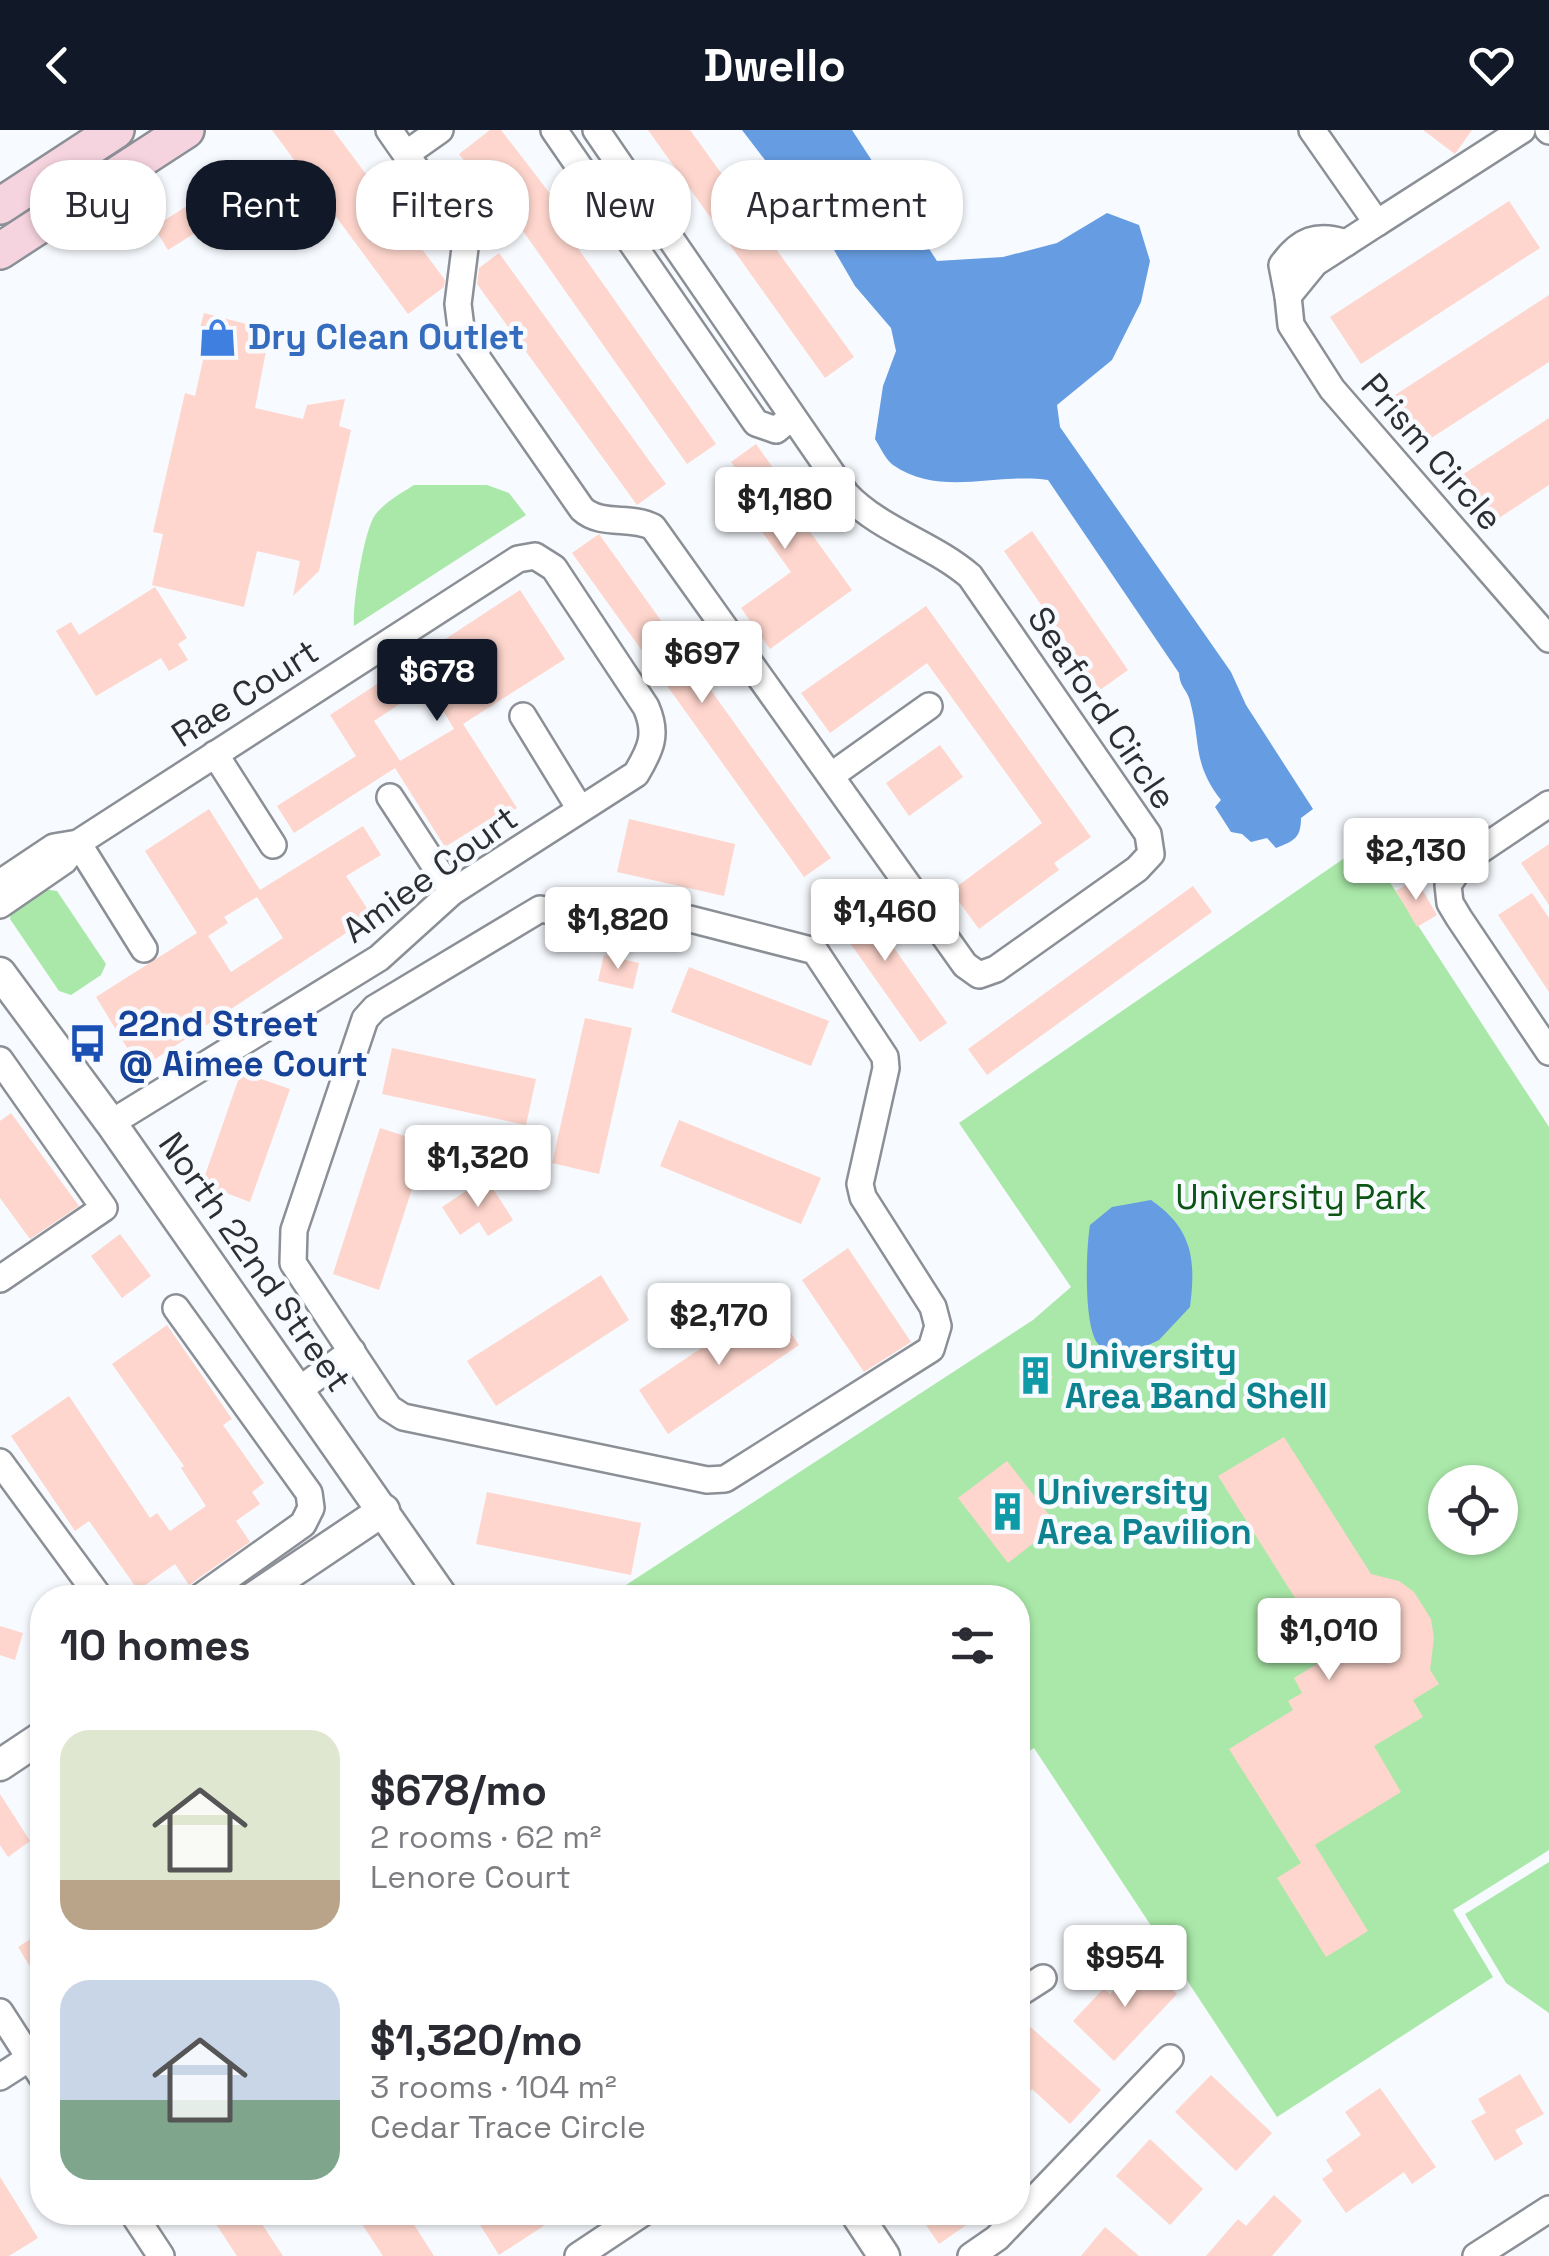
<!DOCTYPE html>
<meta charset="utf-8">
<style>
body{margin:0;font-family:"Space Grotesk",sans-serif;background:#f7f7f7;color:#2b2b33;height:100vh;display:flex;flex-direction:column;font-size:38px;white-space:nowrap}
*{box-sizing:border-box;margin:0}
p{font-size:32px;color:#7c7c81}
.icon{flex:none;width:55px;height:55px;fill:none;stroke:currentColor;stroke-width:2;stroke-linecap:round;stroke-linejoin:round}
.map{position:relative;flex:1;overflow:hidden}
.panel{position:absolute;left:30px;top:1455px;width:1000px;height:640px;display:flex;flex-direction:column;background:#fff;border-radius:40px;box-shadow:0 2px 8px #0004}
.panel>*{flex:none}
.top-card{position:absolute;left:30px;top:30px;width:1000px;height:90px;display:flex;gap:20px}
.buttons{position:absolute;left:1428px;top:1335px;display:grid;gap:20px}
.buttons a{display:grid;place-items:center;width:90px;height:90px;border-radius:50%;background:#fff;box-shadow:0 2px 8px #0004;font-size:50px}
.price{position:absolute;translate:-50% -85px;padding:0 22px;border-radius:10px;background:#fff;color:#222;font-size:32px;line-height:65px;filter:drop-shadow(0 2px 5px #0008)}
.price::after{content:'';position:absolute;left:50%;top:60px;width:30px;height:22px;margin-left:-15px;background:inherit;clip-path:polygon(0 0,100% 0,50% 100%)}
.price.current{background:#111827;color:#fff}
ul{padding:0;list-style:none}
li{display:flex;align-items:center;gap:30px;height:250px;padding:0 30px}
li span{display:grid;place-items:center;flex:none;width:280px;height:200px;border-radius:30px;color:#555}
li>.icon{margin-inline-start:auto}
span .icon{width:120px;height:120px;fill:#fffc;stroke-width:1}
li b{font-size:42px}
h2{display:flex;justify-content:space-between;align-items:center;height:120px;padding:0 30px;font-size:42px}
.pill{padding:0 35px;border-radius:40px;background:#fff;box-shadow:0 2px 8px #0004;font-size:35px;line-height:90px}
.pill.current{background:#111827;color:#fff}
header{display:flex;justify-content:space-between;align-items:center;height:130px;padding:0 30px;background:#111827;color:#fff;font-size:45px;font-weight:800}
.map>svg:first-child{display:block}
.green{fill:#a9e8a8;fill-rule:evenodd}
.water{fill:#669de2}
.building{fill:#fed6cd;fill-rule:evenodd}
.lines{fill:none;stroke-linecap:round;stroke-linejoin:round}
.minor-casing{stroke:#8b8f96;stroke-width:30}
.tertiary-casing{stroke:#8b8f96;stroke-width:35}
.secondary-casing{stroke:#8b8f96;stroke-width:40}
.minor{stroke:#fff;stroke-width:25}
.tertiary{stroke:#fff;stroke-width:30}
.secondary{stroke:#f6d4df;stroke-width:35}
.labels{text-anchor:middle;stroke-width:9;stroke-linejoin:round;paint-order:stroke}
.shop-label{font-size:35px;font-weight:bold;fill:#366cbe;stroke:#f7fafe;text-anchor:start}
.street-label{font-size:35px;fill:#2d2f32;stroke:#f7fafe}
.transit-label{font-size:35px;font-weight:bold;fill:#164399;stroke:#f7fafe;text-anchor:start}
.park-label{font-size:35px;fill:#0c5514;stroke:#f7fafe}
.culture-label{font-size:35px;font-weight:bold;fill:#0d838f;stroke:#f7fafe;text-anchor:start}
</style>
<header><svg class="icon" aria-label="back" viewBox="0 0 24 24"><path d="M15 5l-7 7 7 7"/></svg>Dwello<svg class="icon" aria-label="heart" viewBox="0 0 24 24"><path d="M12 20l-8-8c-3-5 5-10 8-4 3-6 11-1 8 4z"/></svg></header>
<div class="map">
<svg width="1549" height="2126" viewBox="0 0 1549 2126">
<rect width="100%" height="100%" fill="#f7fafe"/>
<g class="green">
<path d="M414,355h73l22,8 17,22 -172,111c-2,-20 10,-96 21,-111 11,-14 25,-21 39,-30z"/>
<path d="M1365,714l184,283v723l-96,60 40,67 -216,140 -243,-369 -16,10v-160h-412l427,-278 38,-33 -112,-164zM1445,1352h55v56h-55z"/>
<path d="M43,759l14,2 49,73 -5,11 -30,20 -12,-4 -49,-72 1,-9z"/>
<path d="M1549,1732v151l-43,-30 -41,-69z"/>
</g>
<g class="water">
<path d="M742,0h110l85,131 66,-4 54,-14 50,-30 32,12 11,36 -9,41 -29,58 -55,45 3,22 171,245 15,33 67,104 -12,9c0,20 -7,23 -25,30l-9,-10 -16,4 -9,-8 -11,-2 -16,-25 6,-7c-29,-37 -20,-58 -31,-99 -3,-12 -10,-13 -11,-28l-131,-193c-51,-8 -107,18 -155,-15 -7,-5 -13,-18 -18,-26l8,-53 13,-35 -5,-23 -36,-42 -21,-36z"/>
<path d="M1151,1070c42,29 45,60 39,107l-31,33 -38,18c-6,-4 -17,-7 -22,-13 -16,-16 -13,-97 -9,-120l22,-18z"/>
</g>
<g class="building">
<path d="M272,0h61l112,150 -1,7 -36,27z"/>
<path d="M490,0h11l57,74 -7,6 165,234 -29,20 -164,-233 -3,2 -61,-79z"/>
<path d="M648,0h42l164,227 -29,21z"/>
<path d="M1423,0h49l-17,24z"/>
<path d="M253,34l22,35 -25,15 -7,-11 -75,47 -14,-23z"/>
<path d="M1509,71l31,47 -179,116 -31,-47z"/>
<path d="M499,123l167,231 -29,21 -160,-221 2,-16z"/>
<path d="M1549,165v67l-124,80 -30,-47z"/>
<path d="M204,183l66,17 -15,78 48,11 4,-14 38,-6 -6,27 12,4 -32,141 -26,25 7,-35 -43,-10 -13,56 -92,-22 11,-51 -10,-2 32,-139 10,3 13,-58 -10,-3z"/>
<path d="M1549,288v67l-56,37 -31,-47z"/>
<path d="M756,314l58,81 -6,4 44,61 -82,59 -29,-41 50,-36 -65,-90 13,-9 -8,-11z"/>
<path d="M1032,401l96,139 -28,20 -96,-139z"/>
<path d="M599,404l232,324 -27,19 -232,-324z"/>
<path d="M155,457l32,51 -9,6 10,16 -19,11 -8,-13 -65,38 -40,-65 15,-9 8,13z"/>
<path d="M520,460l45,69 -102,65 54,84 -27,16 -2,-4 -43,27 -50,-79 -101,65 -17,-27 79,-50 -26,-41zM428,555l26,44 -54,32 -26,-40z"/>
<path d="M926,476l165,231 -37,26 5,7 -80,59 -28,-38 91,-68 -115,-160 -97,70 -29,-40z"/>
<path d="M940,615l23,32 -54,39 -23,-33z"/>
<path d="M209,679l51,81 103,-64 18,29 -35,21 26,40 -232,153 -44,-72 101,-64 -52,-82zM257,767l26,41 -52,34 -23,-36 20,-13 -4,-6z"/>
<path d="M629,689l106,25 -11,52 -107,-24z"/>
<path d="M1549,714v61l-28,-42z"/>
<path d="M1416,749l21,36 -20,12 -21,-36z"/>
<path d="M850,756l97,137 -27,19 -96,-136z"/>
<path d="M1193,756l19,26 -225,163 -19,-26z"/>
<path d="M1532,763l17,25v74l-51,-77z"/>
<path d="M604,825l35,8 -6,26 -35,-8z"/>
<path d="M689,837l140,54 -18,45 -140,-54z"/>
<path d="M585,888l47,10 -33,146 -47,-11z"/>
<path d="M392,918l144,31 -10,46 -144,-31z"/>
<path d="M241,942l49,17 -40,113 -48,-18z"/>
<path d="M11,983l68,93 -49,33 -30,-41v-77z"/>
<path d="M679,990l142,58 -20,46 -141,-58z"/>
<path d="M380,998l47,15 -48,147 -46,-16z"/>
<path d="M486,1048l27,42 -25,16 -9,-14 -19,13 -18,-28z"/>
<path d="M120,1104l31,42 -29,22 -31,-42z"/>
<path d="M848,1118l63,94 -47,30 -62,-92z"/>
<path d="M601,1145l28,45 -133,86 -29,-45z"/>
<path d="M770,1172l29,43 -131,89 -29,-44z"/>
<path d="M167,1195l65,94 -9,6 41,58 -12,9 8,12 -24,17 14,21 -61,43 -14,-21 -37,26 -49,-69 -14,10 -64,-95 58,-40 81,122 7,-5 13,18 36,-25 -25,-38 3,-2 -72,-102z"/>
<path d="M1034,1231l19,16 -12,12 -15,5 -8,-23z"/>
<path d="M1284,1307l87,137 28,7 15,11 17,27 3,19 -4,32 9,14 -26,16 10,17 -49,29 27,46 -86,53 53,86 -42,26 -49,-79 24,-15 -72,-114 64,-39 -5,-9 14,-8 -8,-15 58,-36 -66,-13 9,-31 -77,-122z"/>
<path d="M1007,1331l50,64 -49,38 -50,-65z"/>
<path d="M487,1362l154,31 -10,52 -155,-31z"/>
<path d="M0,1496l23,7 -8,27 -15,-5z"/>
<path d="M0,1664l30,47 -22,16 -8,-12z"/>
<path d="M42,1802v54l-24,-39z"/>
<path d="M1141,1830l36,34 -63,67 -41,-40 31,-33 6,6z"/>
<path d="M1026,1893l75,67 -31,34 -38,-35 -14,15v-71z"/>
<path d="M1520,1944l24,40 -29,16 8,14 -28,17 -24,-40 15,-8 -8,-14z"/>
<path d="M1211,1945l61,58 -36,38 -61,-59z"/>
<path d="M1380,1958l56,79 -24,17 -8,-12 -58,41 -24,-34 11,-8 -7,-11 35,-25 -16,-23z"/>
<path d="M1150,2009l53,50 -33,36 -54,-49z"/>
<path d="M0,2047l38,61 -29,18h-9z"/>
<path d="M1274,2065l28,26 -30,35h-66l32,-37 8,7z"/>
<path d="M208,2082h46l29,44h-46z"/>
<path d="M354,2082h52l28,44h-51z"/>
<path d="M472,2082h93l-66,43z"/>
<path d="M917,2082h68l-46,32z"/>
<path d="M1105,2097l34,29h-58z"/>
</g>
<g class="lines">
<defs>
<g id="minor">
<path d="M389,0l77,110 -8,64 4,32 120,173c20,18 48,6 71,18l312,438 14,10 17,-6 141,-100 14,-15 -3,-20 -178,-258c-37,-32 -90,-46 -124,-82l-250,-364"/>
<path d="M554,0l202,293 20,7 16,-13"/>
<path d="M1312,0l65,93 -62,40 -27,33 3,29 41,64 217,250"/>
<path d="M1548,0l1,1"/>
<path d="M406,24l34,-24"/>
<path d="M1377,93l145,-93"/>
<path d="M1288,166l-6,-31c18,-25 35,-32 64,-22"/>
<path d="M523,586l57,93"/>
<path d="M215,624l58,91"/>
<path d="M832,645l97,-69"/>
<path d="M390,667l62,95"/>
<path d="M1549,674l-85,57 -16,24 2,18 9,15 90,134"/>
<path d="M78,713l66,106"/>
<path d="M0,753l54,-36 24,-4 440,-284 17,-3 19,12 92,139c12,27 5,42 -10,67l-184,118 -73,66 -268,165"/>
<path d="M0,775l64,-44 11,-14"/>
<path d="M540,779l111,20 39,-10 125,32 70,106 1,11 -26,116 3,13 70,110 5,19 -7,23 -206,130 -18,1 -304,-63 -14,-9 -96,-145 1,-33 71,-211 10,-11z"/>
<path d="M0,930l104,148 -104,71"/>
<path d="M176,1178l133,185 2,15 -8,16 -104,74"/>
<path d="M299,1260l53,-39"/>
<path d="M0,1332l100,136"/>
<path d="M1018,1864l25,-16"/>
<path d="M0,1882l42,65"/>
<path d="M0,1947l42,-27"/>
<path d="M132,2082l29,44"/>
<path d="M578,2126l66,-44"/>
<path d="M971,2126l26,-18 173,-180"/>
<path d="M1476,2126l73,-47"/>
</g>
<g id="tertiary">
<path d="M0,843l111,150 332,475"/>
<path d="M253,1468l131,-88"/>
<path d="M0,1635l42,-28"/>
<path d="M855,2082l29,44"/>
</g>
<g id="secondary">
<path d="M0,76l116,-76"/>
<path d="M0,121l186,-121"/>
</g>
</defs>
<use href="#minor" class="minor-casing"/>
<use href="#tertiary" class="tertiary-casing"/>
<use href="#secondary" class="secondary-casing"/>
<use href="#minor" class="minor"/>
<use href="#tertiary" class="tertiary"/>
<use href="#secondary" class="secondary"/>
</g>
<defs>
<symbol id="shop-bare" viewBox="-9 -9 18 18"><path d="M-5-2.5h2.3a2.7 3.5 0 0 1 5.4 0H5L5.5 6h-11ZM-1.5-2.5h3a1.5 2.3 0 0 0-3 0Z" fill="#3f7fe0" stroke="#f7fafe" stroke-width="2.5" paint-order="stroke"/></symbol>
<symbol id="bus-bare" viewBox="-9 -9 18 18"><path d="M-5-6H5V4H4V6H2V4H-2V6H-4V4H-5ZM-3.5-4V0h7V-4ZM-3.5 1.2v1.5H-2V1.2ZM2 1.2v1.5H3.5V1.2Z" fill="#1a4fb4" stroke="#f7fafe" stroke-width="2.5" paint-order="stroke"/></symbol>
<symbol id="building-bare" viewBox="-9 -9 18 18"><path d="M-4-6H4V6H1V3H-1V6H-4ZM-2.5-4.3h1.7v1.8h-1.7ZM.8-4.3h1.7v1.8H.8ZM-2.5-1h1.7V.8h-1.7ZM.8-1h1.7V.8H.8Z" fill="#0f9aa8" stroke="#f7fafe" stroke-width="2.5" paint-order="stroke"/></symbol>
</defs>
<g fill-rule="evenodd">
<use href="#shop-bare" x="190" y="180" width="55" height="55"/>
<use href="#bus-bare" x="60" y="886" width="55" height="55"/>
<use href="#building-bare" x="1008" y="1218" width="55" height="55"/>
<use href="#building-bare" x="980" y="1354" width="55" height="55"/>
</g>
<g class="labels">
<g class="shop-label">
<text x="248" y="219">Dry Clean Outlet</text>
</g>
<g class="street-label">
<text transform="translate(1432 322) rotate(49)" y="12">Prism Circle</text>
<text transform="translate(245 563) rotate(-33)" y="12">Rae Court</text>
<text transform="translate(1102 578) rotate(56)" y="12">Seaford Circle</text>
<text transform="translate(430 744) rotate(-36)" y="12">Amiee Court</text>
<text transform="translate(255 1132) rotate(55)" y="12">North 22nd Street</text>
</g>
<g class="transit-label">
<text x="118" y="906">22nd Street<tspan x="118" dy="40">@ Aimee Court</tspan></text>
</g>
<g class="park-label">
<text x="1301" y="1079">University Park</text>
</g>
<g class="culture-label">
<text x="1065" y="1238">University<tspan x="1065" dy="40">Area Band Shell</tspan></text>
<text x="1037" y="1374">University<tspan x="1037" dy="40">Area Pavilion</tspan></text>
</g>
</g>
</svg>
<div class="buttons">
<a><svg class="icon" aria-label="locate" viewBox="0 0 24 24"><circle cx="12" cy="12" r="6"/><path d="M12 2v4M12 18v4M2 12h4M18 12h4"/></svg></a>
</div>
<b class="price" style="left:785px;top:422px">$1,180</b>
<b class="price" style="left:702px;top:576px">$697</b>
<b class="price current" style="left:437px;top:594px">$678</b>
<b class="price" style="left:1416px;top:773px">$2,130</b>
<b class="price" style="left:885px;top:834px">$1,460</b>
<b class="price" style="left:618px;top:842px">$1,820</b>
<b class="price" style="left:478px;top:1080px">$1,320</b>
<b class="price" style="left:719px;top:1238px">$2,170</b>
<b class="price" style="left:1329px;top:1553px">$1,010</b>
<b class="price" style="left:1125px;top:1880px">$954</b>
<div class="top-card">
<a class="pill">Buy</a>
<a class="pill current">Rent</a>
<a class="pill">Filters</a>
<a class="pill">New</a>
<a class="pill">Apartment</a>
</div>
<section class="panel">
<h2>10 homes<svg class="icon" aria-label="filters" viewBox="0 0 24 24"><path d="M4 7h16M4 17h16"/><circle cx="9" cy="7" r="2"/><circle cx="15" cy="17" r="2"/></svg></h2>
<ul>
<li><span style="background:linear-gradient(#dfe7d0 75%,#b9a48a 0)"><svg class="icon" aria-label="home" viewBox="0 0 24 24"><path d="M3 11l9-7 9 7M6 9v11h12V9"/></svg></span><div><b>$678/mo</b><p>2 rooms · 62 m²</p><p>Lenore Court</p></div></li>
<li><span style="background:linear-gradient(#c9d6e8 60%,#7fa58c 0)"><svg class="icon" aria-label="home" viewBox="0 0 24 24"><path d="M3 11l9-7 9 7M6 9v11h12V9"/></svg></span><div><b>$1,320/mo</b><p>3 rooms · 104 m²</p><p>Cedar Trace Circle</p></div></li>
</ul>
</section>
</div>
